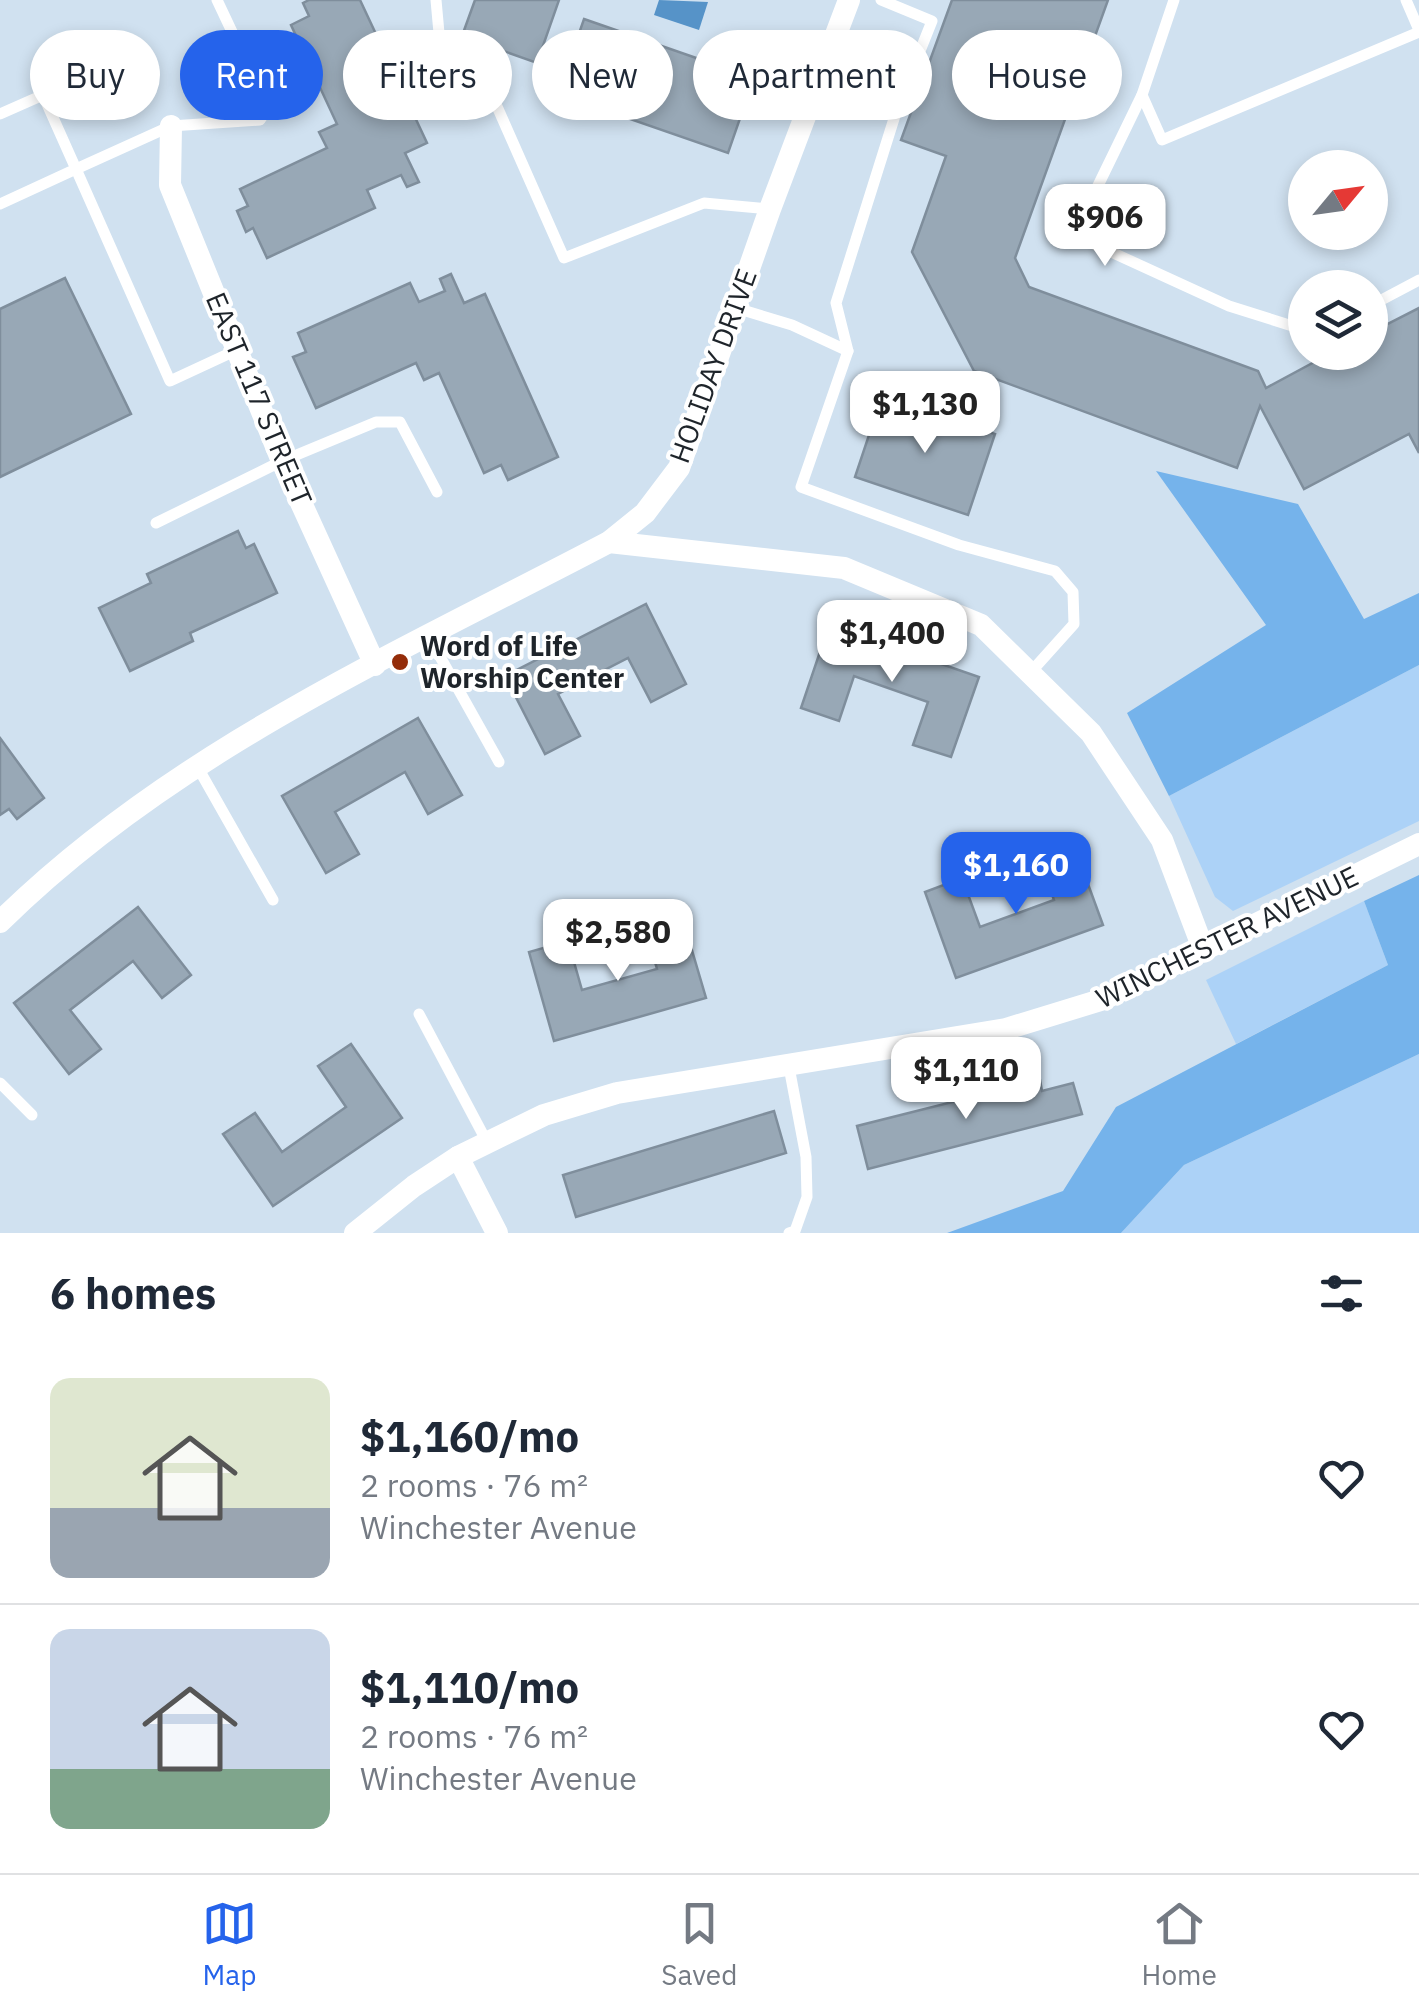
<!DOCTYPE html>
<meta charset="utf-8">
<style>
body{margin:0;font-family:"IBM Plex Sans",sans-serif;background:#f2f2f3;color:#1f2937;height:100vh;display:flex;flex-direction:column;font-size:38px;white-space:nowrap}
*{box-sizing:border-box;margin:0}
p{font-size:32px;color:#747a83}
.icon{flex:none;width:55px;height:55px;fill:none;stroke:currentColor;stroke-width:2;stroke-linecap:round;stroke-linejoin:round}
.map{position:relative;height:1233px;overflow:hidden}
.sheet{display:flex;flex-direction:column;background:#fff;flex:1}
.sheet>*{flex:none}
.hud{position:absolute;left:30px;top:30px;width:1360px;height:90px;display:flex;gap:20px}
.needle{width:65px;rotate:61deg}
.fabs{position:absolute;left:1288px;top:150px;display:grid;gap:20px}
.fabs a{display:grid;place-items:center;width:100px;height:100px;border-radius:50%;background:#fff;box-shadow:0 5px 15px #0003;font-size:50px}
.price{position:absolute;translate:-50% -85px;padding:0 22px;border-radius:20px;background:#fff;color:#222;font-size:32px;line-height:65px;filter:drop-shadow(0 2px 5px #0008)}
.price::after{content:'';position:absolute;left:50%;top:60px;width:30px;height:22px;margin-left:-15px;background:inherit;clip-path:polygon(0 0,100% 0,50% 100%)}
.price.active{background:#2563eb;color:#fff}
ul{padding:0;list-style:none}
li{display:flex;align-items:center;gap:30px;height:250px;padding:0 50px}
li+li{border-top:2px solid #e0e1e3}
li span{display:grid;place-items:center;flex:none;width:280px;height:200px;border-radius:20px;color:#555}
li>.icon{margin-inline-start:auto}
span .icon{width:120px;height:120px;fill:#fffc;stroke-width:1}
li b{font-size:42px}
h2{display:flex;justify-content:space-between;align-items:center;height:120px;padding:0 50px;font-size:42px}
.chip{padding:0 35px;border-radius:45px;background:#fff;box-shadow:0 5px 15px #0003;font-size:35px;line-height:90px}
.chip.active{background:#2563eb;color:#fff}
.dock{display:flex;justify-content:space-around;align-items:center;height:140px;border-top:2px solid #e0e1e3;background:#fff;font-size:28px;color:#747a83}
.dock a{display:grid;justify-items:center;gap:5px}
.dock .active{color:#2563eb}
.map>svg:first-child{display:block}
.green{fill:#acd2f7}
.forest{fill:#75b3eb}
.water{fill:#5693c8}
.building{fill:#98a8b6;stroke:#7f8e9c;stroke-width:2.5}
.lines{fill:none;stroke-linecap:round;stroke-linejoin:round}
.lane{stroke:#fff;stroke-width:11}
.street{stroke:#fff;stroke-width:22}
.poi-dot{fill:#942d0a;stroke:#fff;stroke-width:4}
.labels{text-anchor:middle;stroke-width:8;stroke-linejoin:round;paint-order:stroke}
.street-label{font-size:28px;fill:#1e242a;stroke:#fff}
.poi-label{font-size:28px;font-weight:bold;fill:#1e242a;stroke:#fff;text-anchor:start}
</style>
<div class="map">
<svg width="1419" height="1233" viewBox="0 0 1419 1233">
<rect width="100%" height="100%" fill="#d0e1f0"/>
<g class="green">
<path d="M1419,665v156l-186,90 -18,-14 -46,-101z"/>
<path d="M1364,901l24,64 -152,79 -30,-64z"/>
<path d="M1419,1054v179h-298l63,-68z"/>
</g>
<g class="forest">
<path d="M1156,471l142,33 66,115 55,-26v72l-250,131 -42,-83 139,-88z"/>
<path d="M1419,875v179l-235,111 -63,68h-174l116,-42 53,-84 272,-142 -24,-64z"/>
</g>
<path class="water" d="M659,0l49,2 -9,28 -45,-15z"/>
<g class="building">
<path d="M309,0h51l67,143 -22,10 14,29 -12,5 -6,-12 -34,15 8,18 -108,50 -14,-30 -7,4 -9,-21 11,-5 -8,-17 87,-41 -8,-16 18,-8 -46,-99 18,-9 -6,-13z"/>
<path d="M475,0h84l-22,63 -75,-27z"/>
<path d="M952,0h156l-93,258 14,29 229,84 8,17 67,-36h37v-19l49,-25v145l-10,-19 -105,55 -44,-83 -23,62 -263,-97 -62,-119 34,-96 -45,-16z"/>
<path d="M584,19l170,59 -26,75 -170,-59z"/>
<path d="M451,274l13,29 21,-9 73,163 -50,23 -7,-15 -17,8 -45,-100 -15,7 -8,-17 -100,45 -23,-51 13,-5 -8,-19 112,-50 9,19 26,-11 -5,-12z"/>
<path d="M65,278l66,136 -131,63v-168z"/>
<path d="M882,396l113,38 -27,81 -113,-38z"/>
<path d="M238,531l8,17 8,-4 23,49 -87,40 3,8 -63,30 -31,-63 52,-25 -4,-9z"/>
<path d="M646,604l40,80 -35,18 -23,-44 -70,36 22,42 -35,18 -40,-78z"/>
<path d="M829,625l150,52 -28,80 -38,-12 15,-43 -74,-26 -15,45 -38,-13z"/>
<path d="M418,718l44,77 -34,19 -23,-42 -70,40 24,42 -33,19 -44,-77z"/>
<path d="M0,738l44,60 -27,21 -8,-10 -9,6z"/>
<path d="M1073,843l30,82 -147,53 -31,-86 37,-14 18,49 74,-27 -16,-44z"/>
<path d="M138,907l53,68 -29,23 -29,-37 -63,49 31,39 -32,25 -55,-71z"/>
<path d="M681,913l25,85 -152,43 -25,-89 39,-11 14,49 75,-21 -13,-45z"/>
<path d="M351,1044l51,74 -129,88 -50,-72 32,-21 27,39 64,-45 -28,-41z"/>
<path d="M1040,1080l2,11 31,-8 9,31 -214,55 -11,-43z"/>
<path d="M774,1111l12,42 -210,64 -13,-42z"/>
</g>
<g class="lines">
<g class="lane">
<path d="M217,0l51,108 -8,12 -89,6 -95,43 94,212 69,-32"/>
<path d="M436,0l3,33 17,21 28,23 80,181 140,-55 66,6"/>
<path d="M881,0l51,21 -34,85 -62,197 12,48 -47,136 158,58 96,26 18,21 1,32 -44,49"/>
<path d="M1174,0l-32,95 20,45 257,-108"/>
<path d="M1406,0l13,30"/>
<path d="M1142,95l-68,140 155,71 76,24"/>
<path d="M0,114l43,-19 33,74 -76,35"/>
<path d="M1370,306l49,-26"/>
<path d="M736,308l56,17 56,26"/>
<path d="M156,523l126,-62 94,-39h24l37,70"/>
<path d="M429,637l70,125"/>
<path d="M197,766l76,134"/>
<path d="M419,1014l68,128"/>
<path d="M789,1067l17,90 1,40 -12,34 -6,2"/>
<path d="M0,1083l32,32"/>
</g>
<g class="street">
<path d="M171,126l-1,59 112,276 93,204"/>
<path d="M609,542l235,26 137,57 110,108 71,107 42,111"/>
<path d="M0,922c172,-170 398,-269 609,-380l36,-29 34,-45 91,-259 79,-209"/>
<path d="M458,1157l39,76"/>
<path d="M355,1233l59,-47 44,-29 86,-42 73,-22 389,-64 98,-30 315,-155"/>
</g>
</g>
<circle class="poi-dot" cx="400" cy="662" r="10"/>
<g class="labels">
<g class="street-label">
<text transform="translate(713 366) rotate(-70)" y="10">HOLIDAY DRIVE</text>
<text transform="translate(259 399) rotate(67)" y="10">EAST 117 STREET</text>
<text transform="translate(1227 937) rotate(-26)" y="10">WINCHESTER AVENUE</text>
</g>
<g class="poi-label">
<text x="420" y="656">Word of Life<tspan x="420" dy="32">Worship Center</tspan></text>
</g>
</g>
</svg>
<div class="fabs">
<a><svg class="needle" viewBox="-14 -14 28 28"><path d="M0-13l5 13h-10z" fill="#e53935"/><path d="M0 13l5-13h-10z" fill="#747a83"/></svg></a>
<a><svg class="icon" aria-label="layers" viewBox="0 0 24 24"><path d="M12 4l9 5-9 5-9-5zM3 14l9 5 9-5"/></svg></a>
</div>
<b class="price" style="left:1105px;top:269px">$906</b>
<b class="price" style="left:925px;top:456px">$1,130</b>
<b class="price" style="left:892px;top:685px">$1,400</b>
<b class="price active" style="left:1016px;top:917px">$1,160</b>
<b class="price" style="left:618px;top:984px">$2,580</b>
<b class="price" style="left:966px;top:1122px">$1,110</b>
<div class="hud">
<a class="chip">Buy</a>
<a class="chip active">Rent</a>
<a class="chip">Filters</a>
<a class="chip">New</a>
<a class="chip">Apartment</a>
<a class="chip">House</a>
</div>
</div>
<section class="sheet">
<h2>6 homes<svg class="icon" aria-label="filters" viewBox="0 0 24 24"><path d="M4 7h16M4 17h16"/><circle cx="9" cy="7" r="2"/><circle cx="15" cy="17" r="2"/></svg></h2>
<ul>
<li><span style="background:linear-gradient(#dfe7d0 65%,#9aa5b1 0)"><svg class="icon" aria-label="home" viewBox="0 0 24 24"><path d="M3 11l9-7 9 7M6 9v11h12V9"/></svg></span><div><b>$1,160/mo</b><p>2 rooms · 76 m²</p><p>Winchester Avenue</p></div><svg class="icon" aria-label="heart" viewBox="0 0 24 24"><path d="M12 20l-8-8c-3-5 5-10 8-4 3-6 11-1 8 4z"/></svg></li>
<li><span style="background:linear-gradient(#c9d6e8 70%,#7fa58c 0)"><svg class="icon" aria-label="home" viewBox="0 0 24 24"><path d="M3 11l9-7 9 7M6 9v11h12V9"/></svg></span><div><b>$1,110/mo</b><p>2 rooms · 76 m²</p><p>Winchester Avenue</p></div><svg class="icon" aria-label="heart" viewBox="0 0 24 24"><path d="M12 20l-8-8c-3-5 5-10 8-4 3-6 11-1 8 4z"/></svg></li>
</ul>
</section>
<nav class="dock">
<a class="active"><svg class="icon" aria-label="map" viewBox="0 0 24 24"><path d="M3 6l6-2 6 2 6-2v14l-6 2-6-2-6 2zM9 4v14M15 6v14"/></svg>Map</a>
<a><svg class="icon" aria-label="saved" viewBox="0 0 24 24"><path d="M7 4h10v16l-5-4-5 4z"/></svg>Saved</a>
<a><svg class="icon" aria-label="home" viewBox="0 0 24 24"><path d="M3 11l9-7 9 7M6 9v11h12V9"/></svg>Home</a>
</nav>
